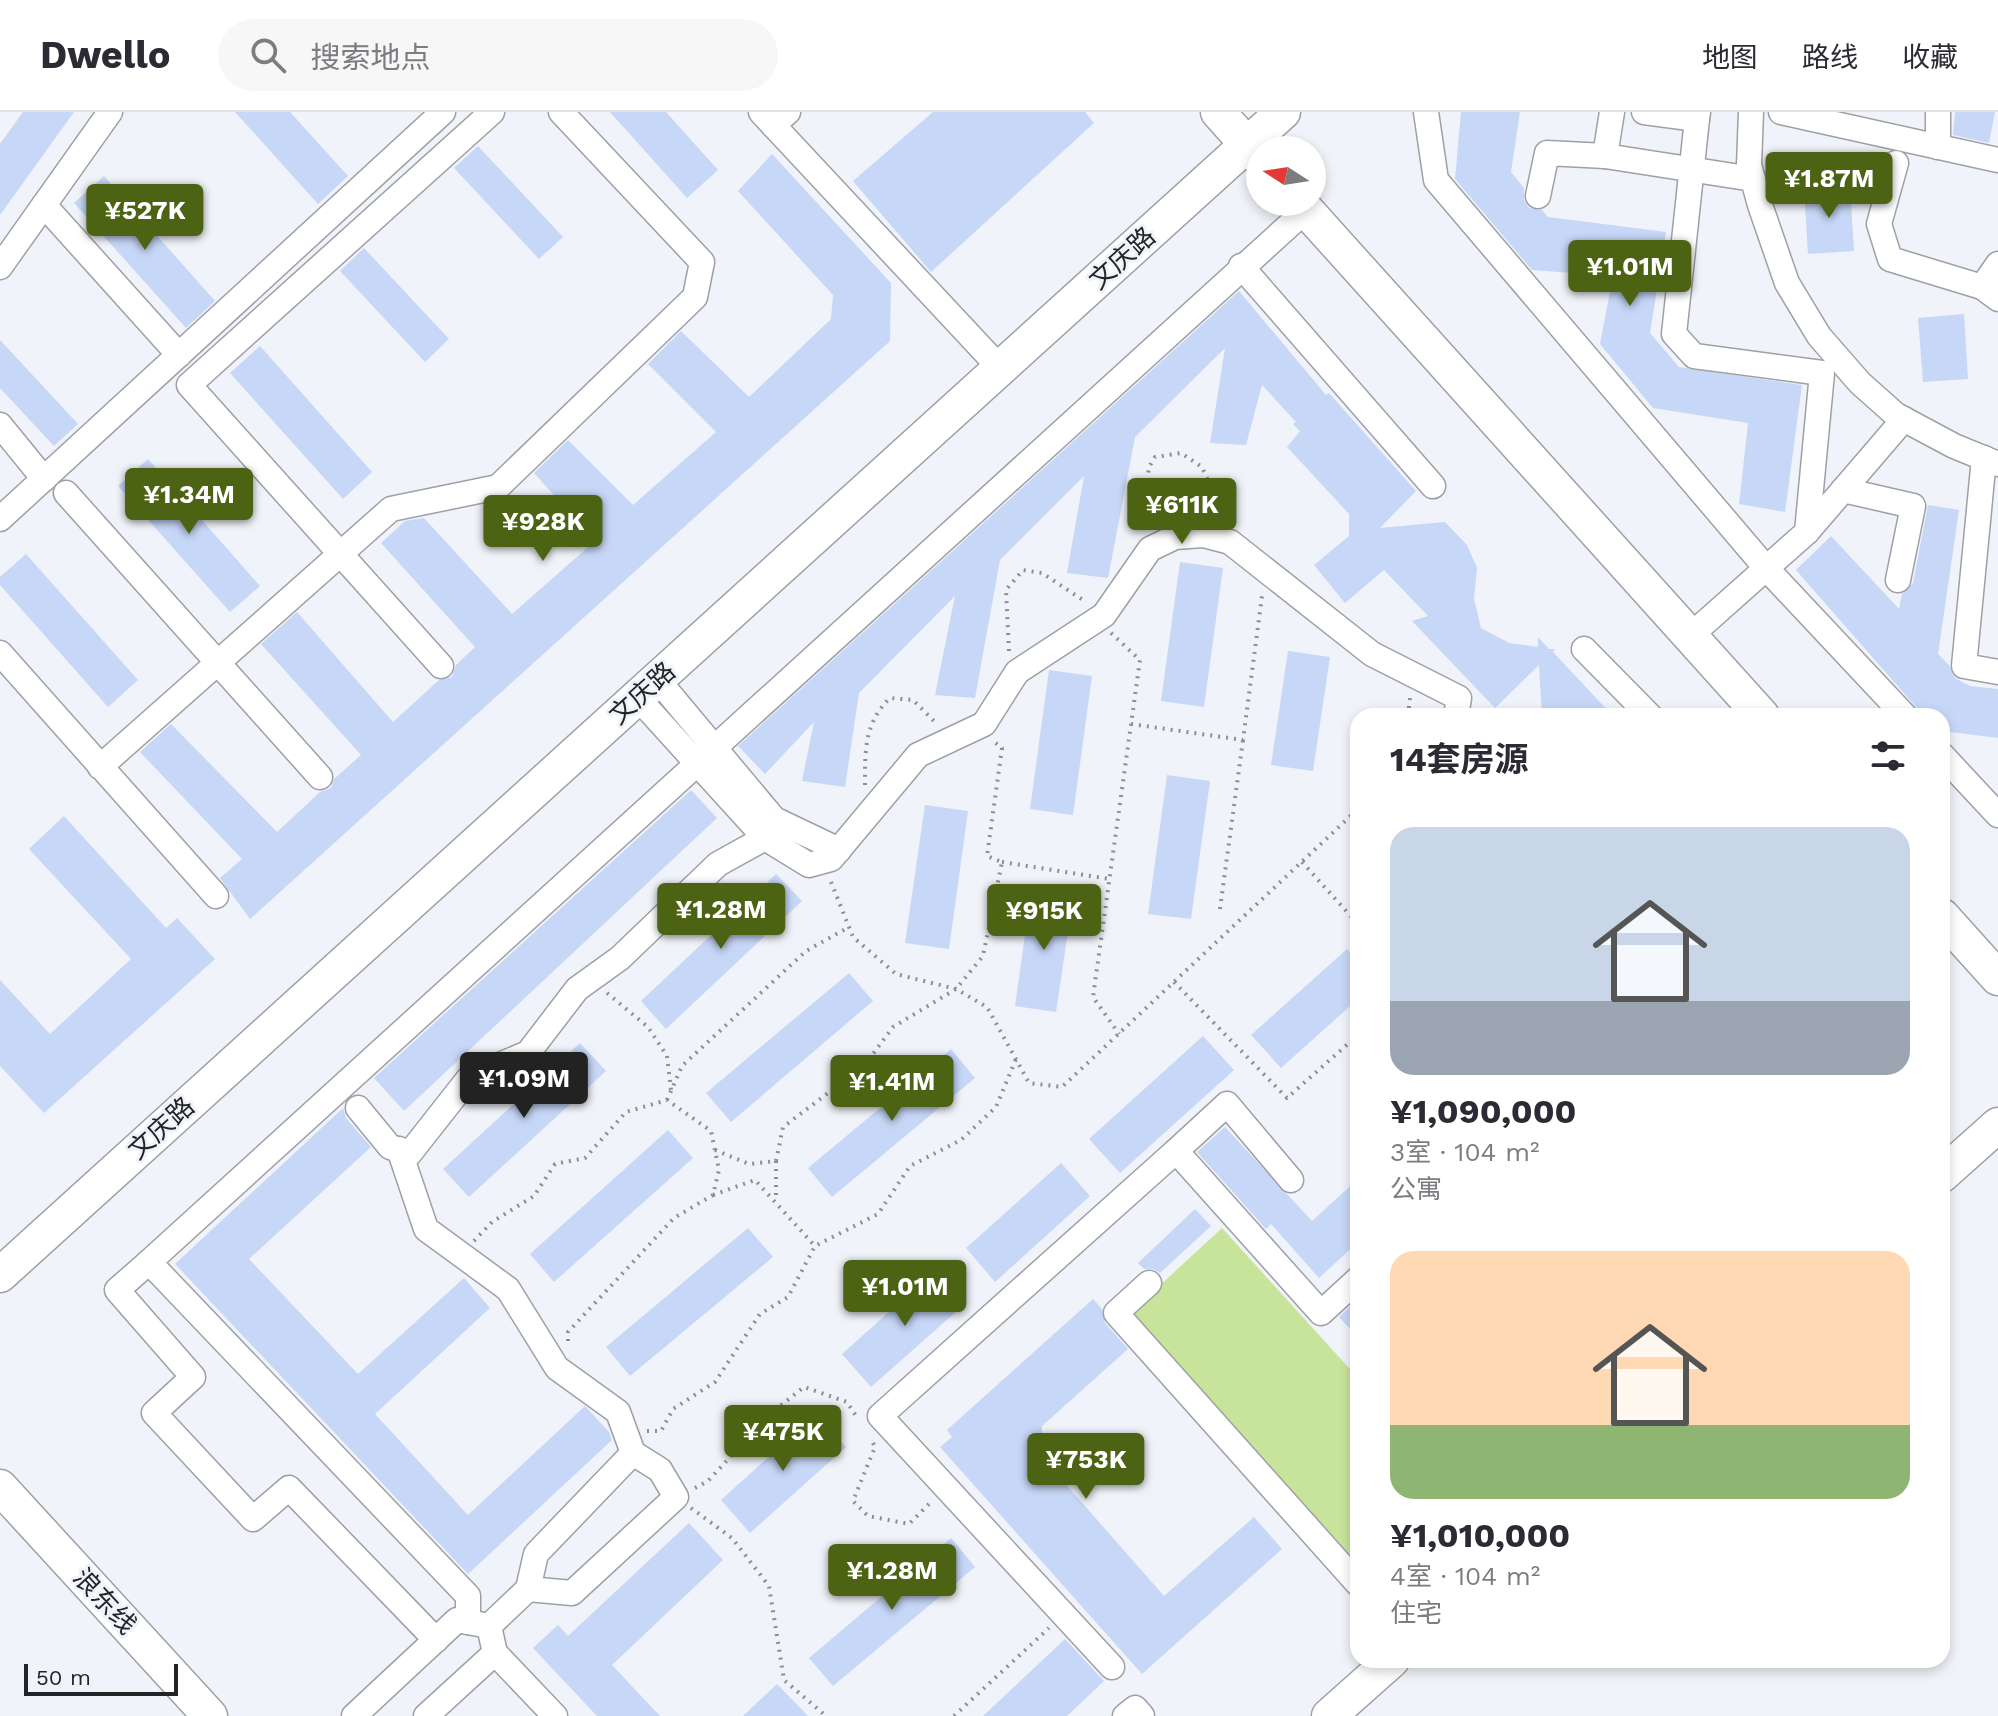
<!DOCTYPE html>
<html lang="zh">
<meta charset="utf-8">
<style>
body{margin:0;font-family:"Work Sans","Noto Sans SC",sans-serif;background:#f7f7f7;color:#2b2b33;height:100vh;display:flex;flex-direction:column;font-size:30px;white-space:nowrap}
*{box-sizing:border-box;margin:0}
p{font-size:26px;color:#7c7c81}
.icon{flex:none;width:44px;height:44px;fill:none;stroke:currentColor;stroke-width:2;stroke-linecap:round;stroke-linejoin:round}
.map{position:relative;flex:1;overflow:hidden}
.drawer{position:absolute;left:1350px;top:596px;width:600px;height:960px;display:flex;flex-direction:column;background:#fff;border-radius:24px;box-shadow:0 4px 12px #0003}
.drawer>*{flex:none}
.needle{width:52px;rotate:282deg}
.fabs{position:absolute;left:1246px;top:24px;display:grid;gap:16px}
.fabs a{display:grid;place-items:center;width:80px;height:80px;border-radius:50%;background:#fff;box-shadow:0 4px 12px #0003;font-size:40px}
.scale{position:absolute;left:24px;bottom:20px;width:154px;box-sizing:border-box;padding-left:8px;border:4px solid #232426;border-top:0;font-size:22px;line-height:28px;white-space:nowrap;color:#232426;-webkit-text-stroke:6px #f0f3f9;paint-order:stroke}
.price{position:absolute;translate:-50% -68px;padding:0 18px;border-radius:8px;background:#4b6312;color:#fff;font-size:26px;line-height:52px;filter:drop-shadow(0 2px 4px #0008)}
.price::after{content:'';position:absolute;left:50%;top:48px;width:24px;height:18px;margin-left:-12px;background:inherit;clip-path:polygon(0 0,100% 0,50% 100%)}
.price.selected{background:#222;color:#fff}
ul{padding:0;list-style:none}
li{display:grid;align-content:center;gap:16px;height:424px;padding:0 40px}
li span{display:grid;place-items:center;height:248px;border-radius:24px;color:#555}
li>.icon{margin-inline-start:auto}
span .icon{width:144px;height:144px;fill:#fffc;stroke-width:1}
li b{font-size:34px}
h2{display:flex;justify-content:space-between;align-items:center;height:96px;padding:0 40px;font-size:34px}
header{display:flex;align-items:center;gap:48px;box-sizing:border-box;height:112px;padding:0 40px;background:#fff;border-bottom:2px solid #e1e1e2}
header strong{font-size:38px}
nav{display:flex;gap:44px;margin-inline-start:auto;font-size:28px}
.search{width:560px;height:72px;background:#f7f7f7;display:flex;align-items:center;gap:20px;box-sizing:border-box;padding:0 28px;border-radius:44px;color:#7c7c81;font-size:30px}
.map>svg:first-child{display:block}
.green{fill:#c8e49a}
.building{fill:#c7d7f7}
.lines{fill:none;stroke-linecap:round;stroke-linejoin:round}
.street-casing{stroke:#9ea0a6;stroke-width:27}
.secondary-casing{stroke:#9ea0a6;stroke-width:37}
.path{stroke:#8c8e92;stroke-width:4;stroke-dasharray:2 6;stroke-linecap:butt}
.street{stroke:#fff;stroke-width:24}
.secondary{stroke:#fff;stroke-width:34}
.labels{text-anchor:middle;stroke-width:6;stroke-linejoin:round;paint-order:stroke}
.street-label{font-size:26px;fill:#232426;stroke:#f0f3f9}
</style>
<header>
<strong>Dwello</strong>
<div class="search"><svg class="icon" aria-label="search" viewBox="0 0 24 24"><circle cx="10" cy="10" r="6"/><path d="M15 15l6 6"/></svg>搜索地点</div>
<nav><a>地图</a><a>路线</a><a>收藏</a></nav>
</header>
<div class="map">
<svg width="1998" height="1604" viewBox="0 0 1998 1604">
<rect width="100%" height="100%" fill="#f0f3f9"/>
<path class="green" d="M1222,1116l136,150v177l-4,4 -224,-246z"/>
<g class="building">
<path d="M23,0h51l-74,103v-71z"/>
<path d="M235,0h55l58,64 -30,28z"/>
<path d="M610,0h56l52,58 -31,28z"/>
<path d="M933,0h152l9,11 -163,149 -78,-91z"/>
<path d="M1461,0h59l-9,60 13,16v12l5,8 13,2 6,7 118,15 -16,101 29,34 123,18 -17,127 -46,-8 9,-81 -95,-15 -53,-64 13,-68 -81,-6 -77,-91z"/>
<path d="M1955,0h40l-6,31 -36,-8z"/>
<path d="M478,34l85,91 -24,22 -85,-91z"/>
<path d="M772,42l119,129 -1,58 -640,578 -30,-41 22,-19 -102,-107 31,-28 106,108 43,-40 11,-4 3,-9 27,-24 -100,-111 36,-32 96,110 46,-42 13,-3 4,-12 19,-18 -94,-104 24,-22 19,-3 88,96 83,-73 -61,-68 34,-33 65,65 83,-73 -68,-68 33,-33 68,66 82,-78 2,-24 -95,-104z"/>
<path d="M104,64l111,125 -29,27 -112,-125z"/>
<path d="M1850,74l4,65 -46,3 -4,-65z"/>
<path d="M364,136l85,91 -24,23 -85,-91z"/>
<path d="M1239,179l87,104 3,-2 87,98 -36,37 65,-6 22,23 10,23 -3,31 7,29 28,15 29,4v-10l11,12h6l-2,3 60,64h-71l-3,-51 -44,43 -83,-87 16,-5 -44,-46 -39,33 -31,-38 35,-29v-22l-62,-67 13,-16 -7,-7 3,-2 -34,-37 -16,60 -36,-2 15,-95 -90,89 -27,141 -41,-5 17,-97 -84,84 -25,138 -40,-3 20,-99 -96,97 -14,94 -43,-6 12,-59 -49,52 -27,-28z"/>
<path d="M1964,202l4,65 -45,3 -5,-64z"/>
<path d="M0,228l78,84 -24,22 -54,-58z"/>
<path d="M260,234l112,126 -29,27 -113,-126z"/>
<path d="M148,347l112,127 -30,26 -112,-126z"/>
<path d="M1928,393l31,5 -21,144 11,11 6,13 15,8 28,3v49l-56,-7v-15h-18l-128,-146 35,-34 68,73 3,-15 11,-11z"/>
<path d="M26,442l112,126 -30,27 -108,-122v-8z"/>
<path d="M1180,450l43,6 -19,139 -43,-6z"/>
<path d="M1288,539l42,6 -17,114 -42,-6z"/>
<path d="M1049,558l43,6 -19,139 -43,-6z"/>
<path d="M1167,663l43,6 -19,138 -43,-5z"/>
<path d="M691,678l26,28 -313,293 -30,-33z"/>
<path d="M925,693l43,6 -19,138 -44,-6z"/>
<path d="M64,704l102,112 11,-10 38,41 -171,154 -44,-47v-86l50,54 81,-75 -102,-110z"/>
<path d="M776,762l26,27 -136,128 -25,-28z"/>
<path d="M1031,780l42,6 -17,114 -41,-6z"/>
<path d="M1347,837l11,13v37l-77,69 -30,-33z"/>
<path d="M849,861l24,28 -142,121 -25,-29z"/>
<path d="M1203,924l31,34 -114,103 -31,-34z"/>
<path d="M580,931l26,28 -137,126 -26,-28z"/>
<path d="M951,937l24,29 -143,119 -24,-29z"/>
<path d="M343,996l3,10 25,29 -122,112 109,115 106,-96 26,30 -115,106 93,101 117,-109 24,26 3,8 -144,134 -293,-310z"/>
<path d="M1225,1015l87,94 46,-42v63l-39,36 -48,-54 -5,5 -69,-77z"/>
<path d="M668,1018l25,28 -139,124 -24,-28z"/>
<path d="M1061,1051l29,33 -95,86 -29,-34z"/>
<path d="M1195,1097l16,17 -51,47 -7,-4h-9l-6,-6z"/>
<path d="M748,1116l25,29 -143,119 -24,-29z"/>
<path d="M938,1156l29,34 -96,85 -29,-33z"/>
<path d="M1093,1187l9,10 3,14 23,26 -86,77 -1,30 123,140 90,-79 28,32 -140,125 -202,-227 12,-10 -5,-7z"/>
<path d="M1358,1187v38l-19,-20z"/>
<path d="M816,1302l30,33 -96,86 -29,-33z"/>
<path d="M689,1411l34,37 -111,105 48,51h-63l-64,-68 25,-23 10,11z"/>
<path d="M951,1426l24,29 -142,119 -24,-28z"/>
<path d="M1065,1527l39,42 -37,35h-84z"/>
<path d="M777,1572l31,32h-65z"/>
</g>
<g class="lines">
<defs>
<g id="street">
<path d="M761,0l12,13 15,-13"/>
<path d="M1426,0l10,68 330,388 139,148"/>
<path d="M1644,0l53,7 1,-7"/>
<path d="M1751,0l-2,53 11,40 27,78 32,53 41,47 36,32 58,31 44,18"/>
<path d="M1781,0l217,48"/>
<path d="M1938,0v35"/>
<path d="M773,13l228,244"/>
<path d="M1605,44l148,23"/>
<path d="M1896,51l-17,61 11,35 92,28"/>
<path d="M1538,84l9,-43 58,3 7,-44"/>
<path d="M44,93l135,150"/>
<path d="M1998,152l-16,23 16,12"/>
<path d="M1241,154l192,220"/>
<path d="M0,155l110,-155"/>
<path d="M0,313l44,54"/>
<path d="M1984,346l-20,208 34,6"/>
<path d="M1843,378l70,16 -15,74"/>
<path d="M66,381l254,284"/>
<path d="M0,407l443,-407"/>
<path d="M1807,420l97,-113"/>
<path d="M1690,524l117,-104 15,-159 -128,-17 -20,-22 23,-215"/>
<path d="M1584,537l66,67"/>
<path d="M0,541l216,243"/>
<path d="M441,554l-252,-281 303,-273"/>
<path d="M657,567l117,140 65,31"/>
<path d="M1942,643l56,60"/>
<path d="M100,655l291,-258 107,-22 197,-190 7,-35 -141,-150"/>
<path d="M765,726l44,27 22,-6 87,-104 66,-31 33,-52 87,-57 46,-66 25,-12 28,-2 27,7 142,112 87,44 -3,18"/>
<path d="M358,996l32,39 20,6 59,-75 59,-25 49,-64 43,-31 98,-94 47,-26 -128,-141"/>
<path d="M1176,1039l51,-47 64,76"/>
<path d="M149,1150l1157,-1052"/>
<path d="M1149,1171l-33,30 242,271"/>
<path d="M528,1477l44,4 104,-96 -16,-27 -27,-17"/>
<path d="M436,1528l-147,-152 -36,31 -99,-106 39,-36 -76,-87 32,-28 319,334v26"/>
<path d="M495,1541l60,63"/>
<path d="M1112,1555l-232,-251 296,-265 145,162 37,-34"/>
<path d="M354,1604l103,-96 32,6 39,-37 8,-35 97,-101 -15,-41 -61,-44 -49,-79 -82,-60 -27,-80"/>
<path d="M426,1604l69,-63 -6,-27"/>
<path d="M1125,1604l10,-8 7,8"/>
</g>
<g id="secondary">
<path d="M1218,0l42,47"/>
<path d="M1299,90l463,514"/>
<path d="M1942,804l56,62"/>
<path d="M1942,1063l56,-50"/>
<path d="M0,1163l1283,-1163"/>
<path d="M0,1375l210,229"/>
<path d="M1329,1604l63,-56"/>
</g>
</defs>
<use href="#street" class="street-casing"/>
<use href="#secondary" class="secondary-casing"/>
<g class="path">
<path d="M1141,416l8,-61 6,-10 26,-4 21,14 23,53"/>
<path d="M1111,521l29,27 -47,337 26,37"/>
<path d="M1009,539l-3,-61 17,-20 19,3 44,29"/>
<path d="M1408,604l2,-18"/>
<path d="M1131,612l112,16 19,-144"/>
<path d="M865,673c0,-34 -1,-62 25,-87l23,2 24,24"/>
<path d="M1002,750l108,17"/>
<path d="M1302,750l56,62"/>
<path d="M831,770l22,55 43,37 60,15 31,18 42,76 33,4 296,-278"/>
<path d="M1220,797l23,-169"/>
<path d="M1174,870l113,116 71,-63"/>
<path d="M607,881l41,34 19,29 4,34"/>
<path d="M667,988l15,-34 124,-115 43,-24"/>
<path d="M715,1038l34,14 27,-3 7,-34 81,-61 29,-39 63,-38 27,-33 19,-94 -15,-6 15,-108 -9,-7"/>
<path d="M776,1049v40"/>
<path d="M713,1083l42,-15 59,65"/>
<path d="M474,1129l18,-19 42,-26 21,-32 30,-6 41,-46 41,-12 44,31 8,39 -6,25 -39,23 -106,114v10"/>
<path d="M647,1319h14l12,-22 42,-27 45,-68 28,-17 27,-51 63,-32 32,-48 51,-26 35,-33 20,-48"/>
<path d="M873,1331l2,4 -22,54 15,15 41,8 23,-23"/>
<path d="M695,1376l13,-7 62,-67 34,-27 43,15 11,17"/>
<path d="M691,1396l41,30 37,48 15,94 42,36"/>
<path d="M954,1604l95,-88"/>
</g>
<use href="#street" class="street"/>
<use href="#secondary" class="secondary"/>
</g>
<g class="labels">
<g class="street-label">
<text transform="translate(1122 146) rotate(-42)" y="9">文庆路</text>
<text transform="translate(642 581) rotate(-42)" y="9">文庆路</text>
<text transform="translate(161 1016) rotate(-42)" y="9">文庆路</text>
<text transform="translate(105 1489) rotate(47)" y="9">浪东线</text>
</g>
</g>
</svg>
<div class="fabs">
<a><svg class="needle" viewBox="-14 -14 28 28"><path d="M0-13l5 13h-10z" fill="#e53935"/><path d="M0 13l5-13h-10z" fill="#7c7c81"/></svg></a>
</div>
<div class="scale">50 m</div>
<b class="price" style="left:1829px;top:108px">¥1.87M</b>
<b class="price" style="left:145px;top:140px">¥527K</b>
<b class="price" style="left:1630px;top:196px">¥1.01M</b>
<b class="price" style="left:189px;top:424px">¥1.34M</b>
<b class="price" style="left:1182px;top:434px">¥611K</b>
<b class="price" style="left:543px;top:451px">¥928K</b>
<b class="price" style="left:721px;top:839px">¥1.28M</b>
<b class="price" style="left:1044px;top:840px">¥915K</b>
<b class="price selected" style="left:524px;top:1008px">¥1.09M</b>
<b class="price" style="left:892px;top:1011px">¥1.41M</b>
<b class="price" style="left:905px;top:1216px">¥1.01M</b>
<b class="price" style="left:783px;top:1361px">¥475K</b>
<b class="price" style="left:1086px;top:1389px">¥753K</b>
<b class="price" style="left:892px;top:1500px">¥1.28M</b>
<section class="drawer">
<h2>14套房源<svg class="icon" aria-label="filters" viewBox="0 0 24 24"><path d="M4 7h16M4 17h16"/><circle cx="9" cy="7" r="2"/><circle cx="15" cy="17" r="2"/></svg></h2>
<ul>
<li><span style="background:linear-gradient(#c9d6e8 70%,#9aa5b1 0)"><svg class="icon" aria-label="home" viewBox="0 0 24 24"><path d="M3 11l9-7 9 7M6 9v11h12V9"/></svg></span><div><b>¥1,090,000</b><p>3室 · 104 m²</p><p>公寓</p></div></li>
<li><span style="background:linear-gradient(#ffd9b3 70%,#8fb573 0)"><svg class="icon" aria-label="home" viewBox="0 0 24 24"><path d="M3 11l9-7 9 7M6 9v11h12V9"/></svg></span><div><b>¥1,010,000</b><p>4室 · 104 m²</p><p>住宅</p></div></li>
</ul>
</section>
</div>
